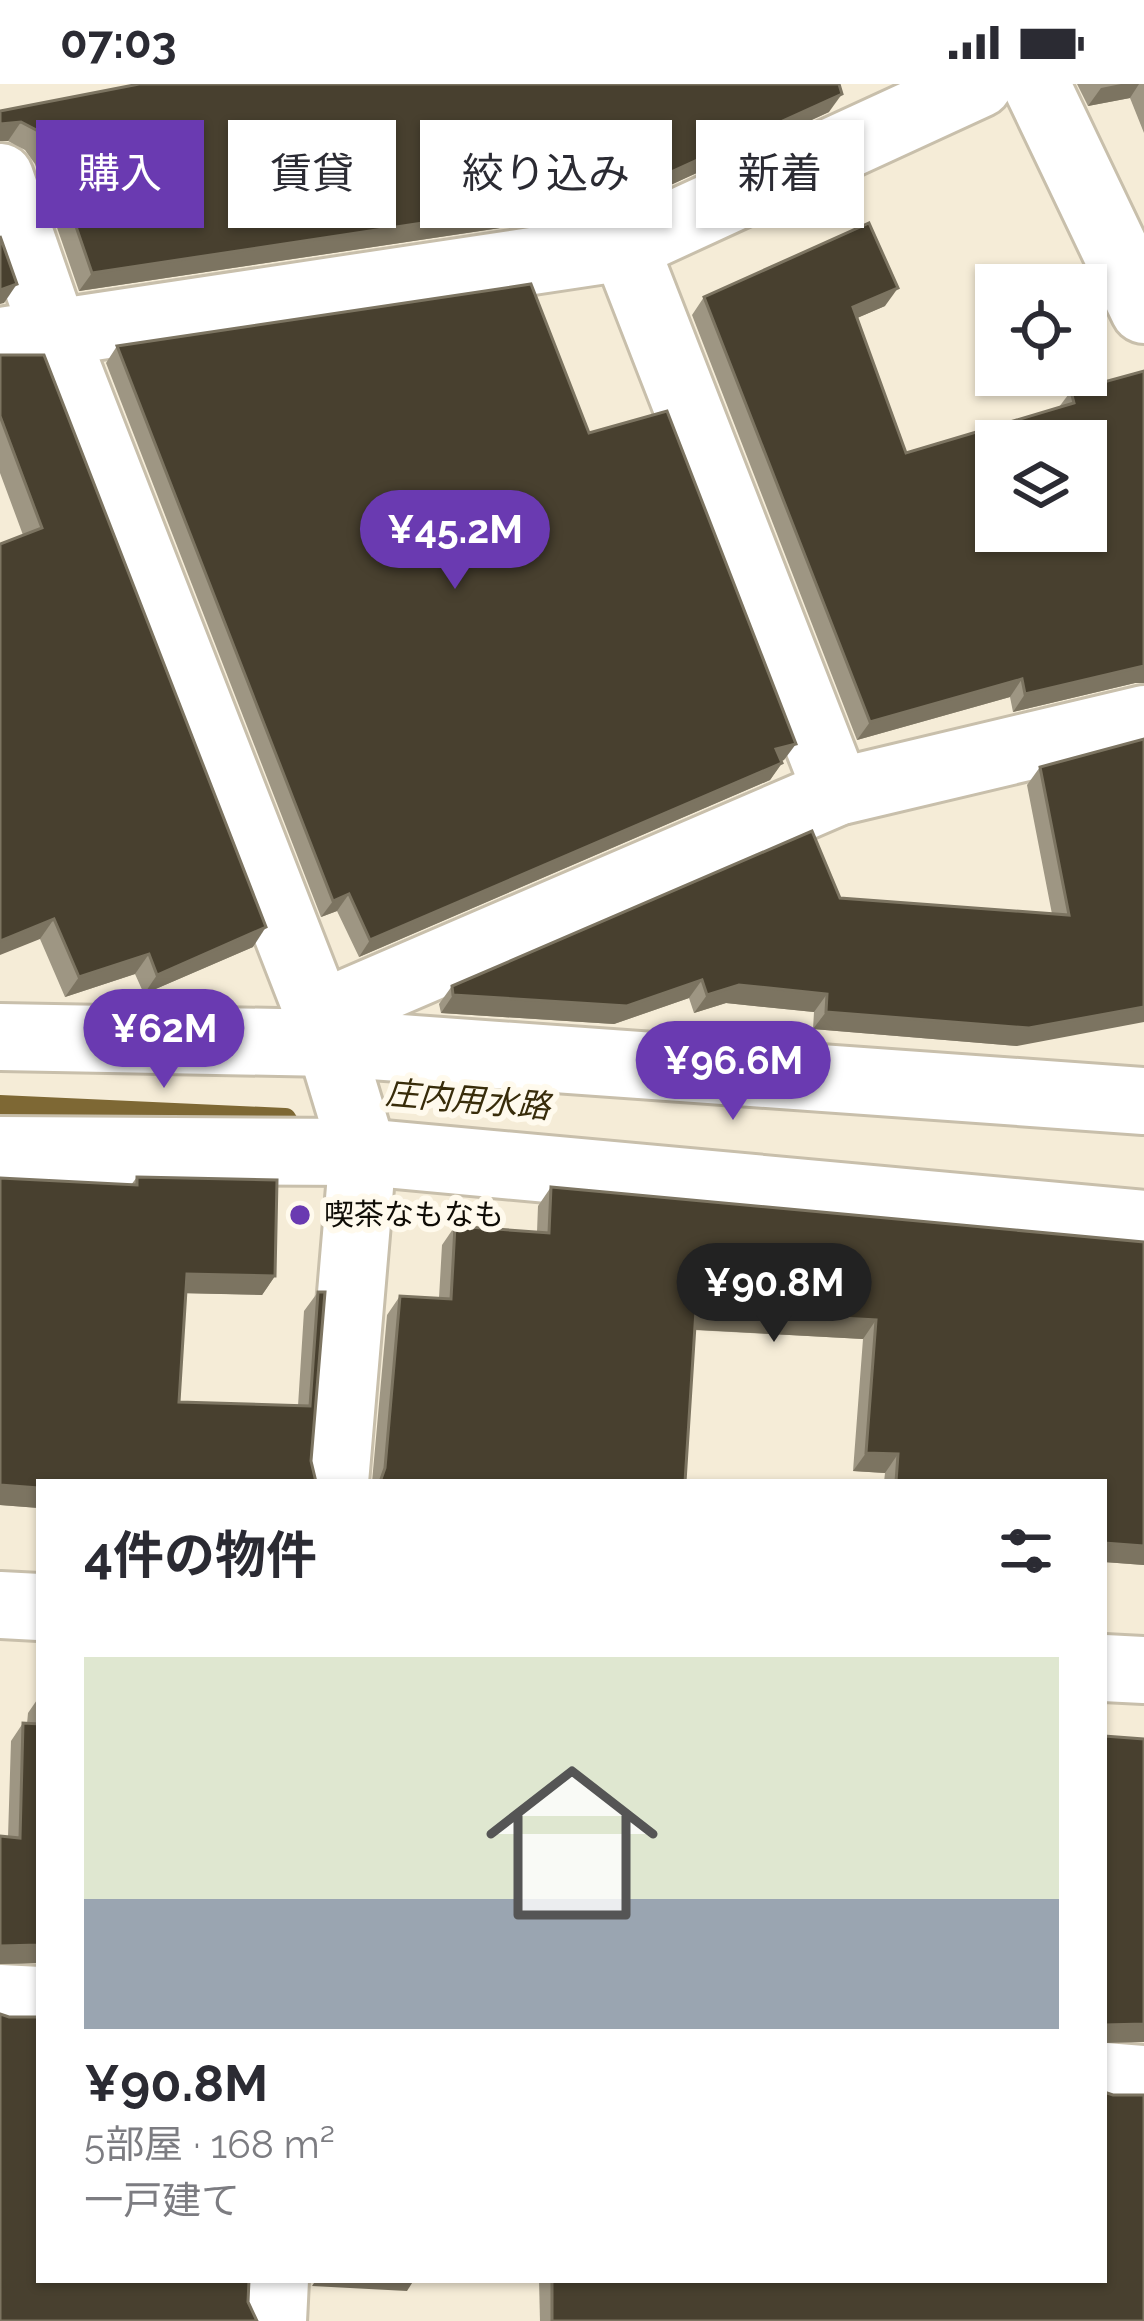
<!DOCTYPE html>
<html lang="ja">
<meta charset="utf-8">
<style>
body{margin:0;font-family:Raleway,"Noto Sans JP",sans-serif;background:#f7f7f7;color:#2b2b33;height:100vh;display:flex;flex-direction:column;font-size:45px;white-space:nowrap}
*{box-sizing:border-box;margin:0}
p{font-size:39px;color:#7c7c81}
.icon{flex:none;width:66px;height:66px;fill:none;stroke:currentColor;stroke-width:2;stroke-linecap:round;stroke-linejoin:round}
.map{position:relative;flex:1;overflow:hidden}
.panel{position:absolute;left:36px;top:1395px;width:1071px;height:804px;display:flex;flex-direction:column;background:#fff;border-radius:0px;box-shadow:0 3px 9px #0004}
.panel>*{flex:none}
.top-card{position:absolute;left:36px;top:36px;width:1074px;height:108px;display:flex;gap:24px}
.tools{position:absolute;left:975px;top:180px;display:grid;gap:24px}
.tools a{display:grid;place-items:center;width:132px;height:132px;border-radius:0px;background:#fff;box-shadow:0 3px 9px #0004;font-size:60px}
.price{position:absolute;translate:-50% -102px;padding:0 27px;border-radius:42px;background:#6a3ab1;color:#fff;font-size:39px;line-height:78px;filter:drop-shadow(0 3px 6px #0008)}
.price::after{content:'';position:absolute;left:50%;top:72px;width:36px;height:27px;margin-left:-18px;background:inherit;clip-path:polygon(0 0,100% 0,50% 100%)}
.price.current{background:#222;color:#fff}
ul{padding:0;list-style:none}
li{display:grid;align-content:center;gap:24px;height:636px;padding:0 48px}
li span{display:grid;place-items:center;height:372px;border-radius:0px;color:#555}
li>.icon{margin-inline-start:auto}
span .icon{width:216px;height:216px;fill:#fffc;stroke-width:1}
li b{font-size:51px}
h2{display:flex;justify-content:space-between;align-items:center;height:144px;padding:0 48px;font-size:51px}
.pill{padding:0 42px;border-radius:0px;background:#fff;box-shadow:0 3px 9px #0004;font-size:42px;line-height:108px}
.pill.current{background:#6a3ab1;color:#fff}
.status{display:flex;justify-content:space-between;align-items:center;height:84px;padding:0 60px;background:#fff;direction:ltr}
.status svg{height:33px;fill:currentColor}
.map>svg:first-child{display:block}
.lines{fill:none;stroke-linecap:round;stroke-linejoin:round}
.stream{stroke:#7e6834;stroke-width:24}
.minor-casing{stroke:#c8bfab;stroke-width:72}
.minor{stroke:#fff;stroke-width:66}
.wall{fill:#9e9683}
.shaded-wall{fill:#7c7461}
.building{fill:#48402f;stroke:#7c7461;stroke-width:3;fill-rule:evenodd}
.poi-dot{fill:#6a3ab1;stroke:#fffaed;stroke-width:4.5}
.labels{text-anchor:middle;stroke-width:12;stroke-linejoin:round;paint-order:stroke}
.poi-label{font-size:30px;fill:#0f0c06;stroke:#fffaed;text-anchor:start}
.water-label{font-size:33px;font-style:italic;fill:#382c0a;stroke:#fffaed}
</style>
<div class="status"><b>07:03</b><svg viewBox="0 0 49 12"><path d="M0 12V9h3v3zM5 12V6h3v6zM10 12V3h3v9zM15 12V0h3v12zM26 1h20v11H26zM47 4h2v5h-2z"/></svg></div>
<div class="map">
<svg width="1144" height="2237" viewBox="0 0 1144 2237">
<rect width="100%" height="100%" fill="#f5ecd7"/>
<g class="lines">
<path class="stream" d="M0,1023l285,13"/>
<defs>
<g id="minor">
<path d="M1036,0l108,226"/>
<path d="M0,93l55,159 275,707 33,109 -28,330"/>
<path d="M625,163l212,545"/>
<path d="M0,257l625,-94 354,-163"/>
<path d="M319,931l518,-223 307,-73"/>
<path d="M0,953l330,6 814,58"/>
<path d="M0,1066l363,2 781,72"/>
<path d="M0,1521l39,2"/>
<path d="M1104,1584l40,2"/>
<path d="M0,1914l39,2"/>
<path d="M1104,1992l40,3"/>
<path d="M273,2237l2,-41"/>
</g>
</defs>
<use href="#minor" class="minor-casing"/>
<use href="#minor" class="minor"/>
</g>
<g class="wall">
<path d="M1077,0h67v49l-14,-35 -42,8z"/>
<path d="M0,27l829,1 -215,99 -535,80 -44,-127 -10,-14 -17,-9z"/>
<path d="M704,213l181,9 -28,12 49,135 153,-46 12,-16 64,292 -122,29 -3,-15 -153,43 -165,-425z"/>
<path d="M117,262l472,87 195,327 -3,1 1,2 -12,17 -411,177 -22,-46 -16,6 -215,-554z"/>
<path d="M0,271l253,592 -109,47 -9,-20 -70,23 -25,-58 -17,-404 -23,-62z"/>
<path d="M1144,655l-127,307 -204,-17 1,-17 -88,-9 -32,10 -5,-15 -75,26 -173,-11 -2,-9 13,-18 388,-88 212,16 -25,-129 13,-18z"/>
<path d="M137,1093l138,99 -13,19 -76,-2 -7,109 119,4 6,-95 14,-19 -7,169 -272,21v26l-39,-3v-327l131,7z"/>
<path d="M551,1103l593,55v323l-40,-3v-80h-220l1,-9 -32,-2 10,-132 -169,-9 -9,152h-313l15,-167 13,-19 39,2 3,-53 13,-19 82,6 1,-26z"/>
<path d="M39,1613v266l-39,1 8,-127 3,-96 12,-18 4,1 1,-11z"/>
<path d="M539,2196h565l40,41h-604z"/>
</g>
<g class="shaded-wall">
<path d="M1121,0h18l-9,14 -42,8 13,-18z"/>
<path d="M842,10l-13,18 -215,99 -535,80 13,-18z"/>
<path d="M21,38l-13,19h-8v-17z"/>
<path d="M17,200l-13,19 -4,1v-14z"/>
<path d="M898,204l-13,18 -44,19 12,-18z"/>
<path d="M1144,582v17h-9l-122,29 12,-18z"/>
<path d="M1022,595l-12,18 -153,43 13,-18z"/>
<path d="M796,660l-12,16 -20,6 12,-17z"/>
<path d="M782,679l-12,17 -411,177 11,-17z"/>
<path d="M349,810l-12,17 -16,6 12,-16z"/>
<path d="M54,835l-14,20 -40,16v-14z"/>
<path d="M266,843l-13,20 -109,47 13,-19z"/>
<path d="M149,870l-14,20 -70,23 14,-20z"/>
<path d="M702,896l-13,18 -75,26 -173,-11 12,-18z"/>
<path d="M739,901l88,9 -13,18 -88,-9 -32,10 13,-18z"/>
<path d="M1144,923v15l-127,24 -204,-17 13,-17z"/>
<path d="M187,1190l88,2 -13,19 -88,-2z"/>
<path d="M696,1226l180,10 -13,19 -181,-10z"/>
<path d="M866,1369l32,1 -13,19 -32,-2z"/>
<path d="M0,1401l39,3v20l-39,-3z"/>
<path d="M1104,1459l40,3v19l-40,-3z"/>
<path d="M39,1861v18l-39,1v-18z"/>
<path d="M1144,1940v18l-40,1v-18z"/>
<path d="M316,2196h98l-7,11 -95,-5z"/>
</g>
<g class="building">
<path d="M139,0h700l3,10 -215,98 -535,81 -44,-128 -10,-14 -17,-9 -21,2v-13z"/>
<path d="M869,139l29,65 -45,19 53,146 168,-50 -3,-12 73,-20v295l-119,28 -3,-15 -152,43 -166,-425zM996,357h90v90h-90z"/>
<path d="M0,152l17,48 -17,6z"/>
<path d="M531,200l58,149 78,-22 129,333 -20,5 6,14 -412,177 -21,-46 -16,7 -216,-555z"/>
<path d="M0,271h44l222,572 -109,48 -8,-21 -70,23 -25,-58 -54,22v-397l42,-16 -42,-112z"/>
<path d="M1144,655v268l-115,21 -203,-16 1,-18 -88,-9 -32,10 -5,-15 -75,26 -174,-11 -1,-9 360,-155 28,67 229,17 -29,-148z"/>
<path d="M137,1093l140,3 -2,96 -88,-2 -8,128 131,4 8,-114h7l-14,169 5,21h-277v6l-39,-3v-307l137,7z"/>
<path d="M551,1103l593,55v304l-40,-3v-61h-208l2,-28 -32,-1 10,-133 -180,-10 -11,172h-305l5,-14 15,-172 51,3 4,-73 94,7z"/>
<path d="M39,1632v229l-39,1v-110l20,2 3,-115 16,1z"/>
<path d="M1104,1652l40,3v285l-40,1z"/>
<path d="M0,1930l9,3h30v263h210l-1,22 9,19h-257z"/>
<path d="M1104,2008l9,3h31v226h-592v-41h552z"/>
</g>
<circle class="poi-dot" cx="300" cy="1131" r="12"/>
<g class="labels">
<g class="poi-label">
<text x="324" y="1141">喫茶なもなも</text>
</g>
<g class="water-label">
<text transform="translate(468 1015) rotate(5)" y="12">庄内用水路</text>
</g>
</g>
</svg>
<div class="tools">
<a><svg class="icon" aria-label="locate" viewBox="0 0 24 24"><circle cx="12" cy="12" r="6"/><path d="M12 2v4M12 18v4M2 12h4M18 12h4"/></svg></a>
<a><svg class="icon" aria-label="layers" viewBox="0 0 24 24"><path d="M12 4l9 5-9 5-9-5zM3 14l9 5 9-5"/></svg></a>
</div>
<b class="price" style="left:455px;top:508px">¥45.2M</b>
<b class="price" style="left:164px;top:1007px">¥62M</b>
<b class="price" style="left:733px;top:1039px">¥96.6M</b>
<b class="price current" style="left:774px;top:1261px">¥90.8M</b>
<div class="top-card">
<a class="pill current">購入</a>
<a class="pill">賃貸</a>
<a class="pill">絞り込み</a>
<a class="pill">新着</a>
</div>
<section class="panel">
<h2>4件の物件<svg class="icon" aria-label="filters" viewBox="0 0 24 24"><path d="M4 7h16M4 17h16"/><circle cx="9" cy="7" r="2"/><circle cx="15" cy="17" r="2"/></svg></h2>
<ul>
<li><span style="background:linear-gradient(#dfe7d0 65%,#9aa5b1 0)"><svg class="icon" aria-label="home" viewBox="0 0 24 24"><path d="M3 11l9-7 9 7M6 9v11h12V9"/></svg></span><div><b>¥90.8M</b><p>5部屋 · 168 m²</p><p>一戸建て</p></div></li>
</ul>
</section>
</div>
